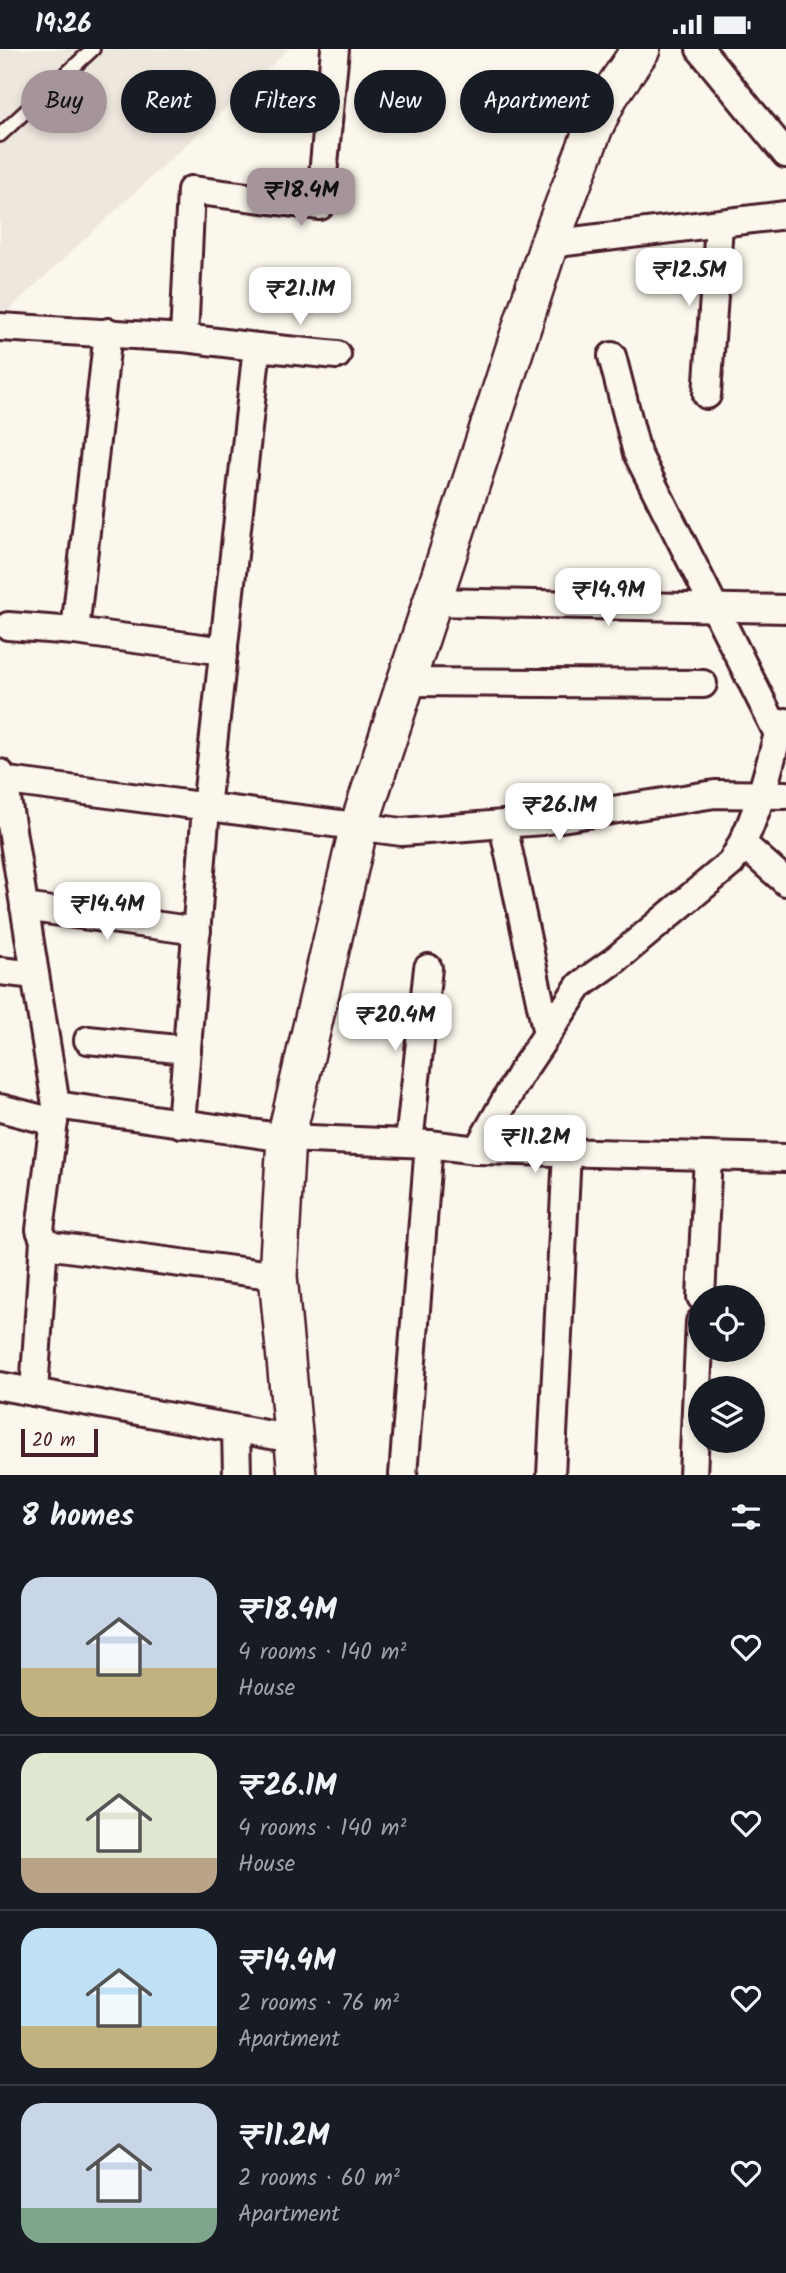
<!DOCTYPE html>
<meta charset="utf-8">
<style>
body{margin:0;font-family:Kalam,sans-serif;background:#20242c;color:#f1f3f6;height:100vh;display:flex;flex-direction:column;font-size:26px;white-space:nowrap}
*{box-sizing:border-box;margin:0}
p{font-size:23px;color:#9ea1a6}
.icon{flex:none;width:38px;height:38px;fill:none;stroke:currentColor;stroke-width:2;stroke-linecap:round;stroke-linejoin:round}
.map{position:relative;height:1426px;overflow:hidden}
.drawer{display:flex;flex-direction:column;background:#171b24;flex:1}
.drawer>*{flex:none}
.guide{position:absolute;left:21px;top:21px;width:746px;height:63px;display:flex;gap:14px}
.tools{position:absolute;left:688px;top:1236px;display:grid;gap:14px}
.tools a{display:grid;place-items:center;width:77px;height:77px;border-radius:50%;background:#171b24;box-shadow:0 4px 10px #0003;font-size:35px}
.scale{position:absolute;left:21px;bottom:18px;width:77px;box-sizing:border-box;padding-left:7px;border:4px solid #4a1f2b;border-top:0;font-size:19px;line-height:24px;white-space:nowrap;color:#4a1f2b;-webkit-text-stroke:5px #fbf7ec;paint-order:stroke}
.price{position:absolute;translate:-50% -60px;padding:0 16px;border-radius:14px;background:#fff;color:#222;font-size:23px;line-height:46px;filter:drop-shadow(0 2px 4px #0008)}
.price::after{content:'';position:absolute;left:50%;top:42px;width:21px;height:16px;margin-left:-10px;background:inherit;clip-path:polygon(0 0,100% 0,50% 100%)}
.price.on{background:#a6949b;color:#111}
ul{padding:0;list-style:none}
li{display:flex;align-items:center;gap:21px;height:175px;padding:0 21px}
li+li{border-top:2px solid #363941}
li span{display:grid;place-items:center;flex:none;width:196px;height:140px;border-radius:21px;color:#555}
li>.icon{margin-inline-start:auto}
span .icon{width:84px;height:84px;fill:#fffc;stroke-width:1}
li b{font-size:30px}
h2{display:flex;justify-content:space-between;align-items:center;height:84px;padding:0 21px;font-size:30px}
.tag{padding:0 24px;border-radius:32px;background:#171b24;box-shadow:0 4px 10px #0003;font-size:24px;line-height:63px}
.tag.on{background:#a6949b;color:#111}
.status{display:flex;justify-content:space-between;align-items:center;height:49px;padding:0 35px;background:#171b24;direction:ltr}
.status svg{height:19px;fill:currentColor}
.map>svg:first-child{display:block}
.built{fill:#eee7de}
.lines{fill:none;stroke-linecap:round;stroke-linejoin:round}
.lane-casing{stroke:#4a1f2b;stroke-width:18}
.street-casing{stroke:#4a1f2b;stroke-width:32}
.secondary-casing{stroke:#4a1f2b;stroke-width:42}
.lane{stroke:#fbf7ec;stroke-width:12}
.street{stroke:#fbf7ec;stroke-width:26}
.secondary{stroke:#fbf7ec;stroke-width:37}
</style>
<div class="status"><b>19:26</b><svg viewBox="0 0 49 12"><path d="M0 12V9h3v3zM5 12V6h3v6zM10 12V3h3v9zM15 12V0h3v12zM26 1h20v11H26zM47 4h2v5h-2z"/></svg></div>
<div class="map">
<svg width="786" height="1426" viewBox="0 0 786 1426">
<rect width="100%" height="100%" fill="#fbf7ec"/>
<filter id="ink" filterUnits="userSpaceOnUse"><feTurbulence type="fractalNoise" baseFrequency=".0143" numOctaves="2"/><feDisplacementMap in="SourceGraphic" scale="14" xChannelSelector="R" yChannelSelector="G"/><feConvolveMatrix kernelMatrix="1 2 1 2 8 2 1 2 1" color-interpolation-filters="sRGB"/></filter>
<g filter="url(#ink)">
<path class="built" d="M0,0h289l-289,269z"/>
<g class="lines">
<defs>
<path id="lane" d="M0,86l93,-86"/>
<g id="street">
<path d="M700,0l86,105"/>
<path d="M549,195l237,-29"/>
<path d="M0,278l184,11 73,9 -51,461 -25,316"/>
<path d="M108,283l-33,299 149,20"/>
<path d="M184,289l7,-148 129,16 15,-157"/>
<path d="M257,298l80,8"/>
<path d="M612,307l25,97 141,281 8,-12"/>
<path d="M707,346l12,-170"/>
<path d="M431,553l355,7"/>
<path d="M8,577l67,5"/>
<path d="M405,633l298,2"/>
<path d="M0,724l4,7 52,325 230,33 143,6 48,6 309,8"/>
<path d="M0,731l402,52 140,-11 173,-27 71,1"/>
<path d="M503,776l44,209"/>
<path d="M743,795l43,38"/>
<path d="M24,858l173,24"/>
<path d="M0,922l35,4"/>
<path d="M88,991l99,10"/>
<path d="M56,1056l-16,125 4,10 9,6 225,30"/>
<path d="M0,1059l54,14"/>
<path d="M409,1094l19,-175"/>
<path d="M477,1101l44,-77 59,-88 35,-25 116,-97c25,-39 35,-85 47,-129"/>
<path d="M701,1248l7,-141"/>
<path d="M0,1337l293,53"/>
<path d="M34,1343l10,-152"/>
<path d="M236,1380l1,46"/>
<path d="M403,1426l26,-331"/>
<path d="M551,1426l16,-323"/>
<path d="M693,1426l7,-153"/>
</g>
<path id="secondary" d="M297,1426l-19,-199 8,-138 73,-312 190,-582 45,-117 15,-31 32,-47"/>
</defs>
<use href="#lane" class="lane-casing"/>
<use href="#street" class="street-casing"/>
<use href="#secondary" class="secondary-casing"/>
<use href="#lane" class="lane"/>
<use href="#street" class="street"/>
<use href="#secondary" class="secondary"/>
</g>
</g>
</svg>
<div class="tools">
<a><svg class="icon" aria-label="locate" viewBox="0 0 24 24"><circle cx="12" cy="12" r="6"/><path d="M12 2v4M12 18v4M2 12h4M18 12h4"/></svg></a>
<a><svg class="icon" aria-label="layers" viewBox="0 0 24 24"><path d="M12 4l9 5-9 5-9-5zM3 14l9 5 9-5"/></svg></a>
</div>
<div class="scale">20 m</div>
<b class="price on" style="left:301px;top:179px">₹18.4M</b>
<b class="price" style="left:689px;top:259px">₹12.5M</b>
<b class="price" style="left:300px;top:278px">₹21.1M</b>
<b class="price" style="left:608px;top:579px">₹14.9M</b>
<b class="price" style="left:559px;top:794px">₹26.1M</b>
<b class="price" style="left:107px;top:893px">₹14.4M</b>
<b class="price" style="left:395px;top:1004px">₹20.4M</b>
<b class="price" style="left:535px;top:1126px">₹11.2M</b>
<div class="guide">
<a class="tag on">Buy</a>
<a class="tag">Rent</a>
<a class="tag">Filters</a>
<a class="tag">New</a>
<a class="tag">Apartment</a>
</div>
</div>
<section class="drawer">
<h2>8 homes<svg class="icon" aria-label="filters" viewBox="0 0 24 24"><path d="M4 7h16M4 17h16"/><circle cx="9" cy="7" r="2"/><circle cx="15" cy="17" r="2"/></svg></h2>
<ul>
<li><span style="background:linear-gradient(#c9d6e8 65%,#c2b280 0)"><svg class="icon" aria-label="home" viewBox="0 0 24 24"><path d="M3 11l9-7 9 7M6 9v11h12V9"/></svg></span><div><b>₹18.4M</b><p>4 rooms · 140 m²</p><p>House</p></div><svg class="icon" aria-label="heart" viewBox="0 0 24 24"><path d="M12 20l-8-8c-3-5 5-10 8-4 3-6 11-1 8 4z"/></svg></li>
<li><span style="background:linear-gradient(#dfe7d0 75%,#b9a48a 0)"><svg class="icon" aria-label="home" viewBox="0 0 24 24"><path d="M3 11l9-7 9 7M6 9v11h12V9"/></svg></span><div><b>₹26.1M</b><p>4 rooms · 140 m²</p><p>House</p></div><svg class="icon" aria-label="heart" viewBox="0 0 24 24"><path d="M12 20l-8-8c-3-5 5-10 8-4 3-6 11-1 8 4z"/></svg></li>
<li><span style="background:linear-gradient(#bfe0f5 70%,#c2b280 0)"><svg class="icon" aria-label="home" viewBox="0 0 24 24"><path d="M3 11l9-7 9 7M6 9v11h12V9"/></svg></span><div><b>₹14.4M</b><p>2 rooms · 76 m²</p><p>Apartment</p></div><svg class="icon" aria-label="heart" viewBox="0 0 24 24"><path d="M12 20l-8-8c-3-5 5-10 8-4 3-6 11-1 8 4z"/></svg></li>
<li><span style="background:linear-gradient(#c9d6e8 75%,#7fa58c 0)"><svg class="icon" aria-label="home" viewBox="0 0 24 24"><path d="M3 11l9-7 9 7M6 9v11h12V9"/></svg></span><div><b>₹11.2M</b><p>2 rooms · 60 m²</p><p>Apartment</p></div><svg class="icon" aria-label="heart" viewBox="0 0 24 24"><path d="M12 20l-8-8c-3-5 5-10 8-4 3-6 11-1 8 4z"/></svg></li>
</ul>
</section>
